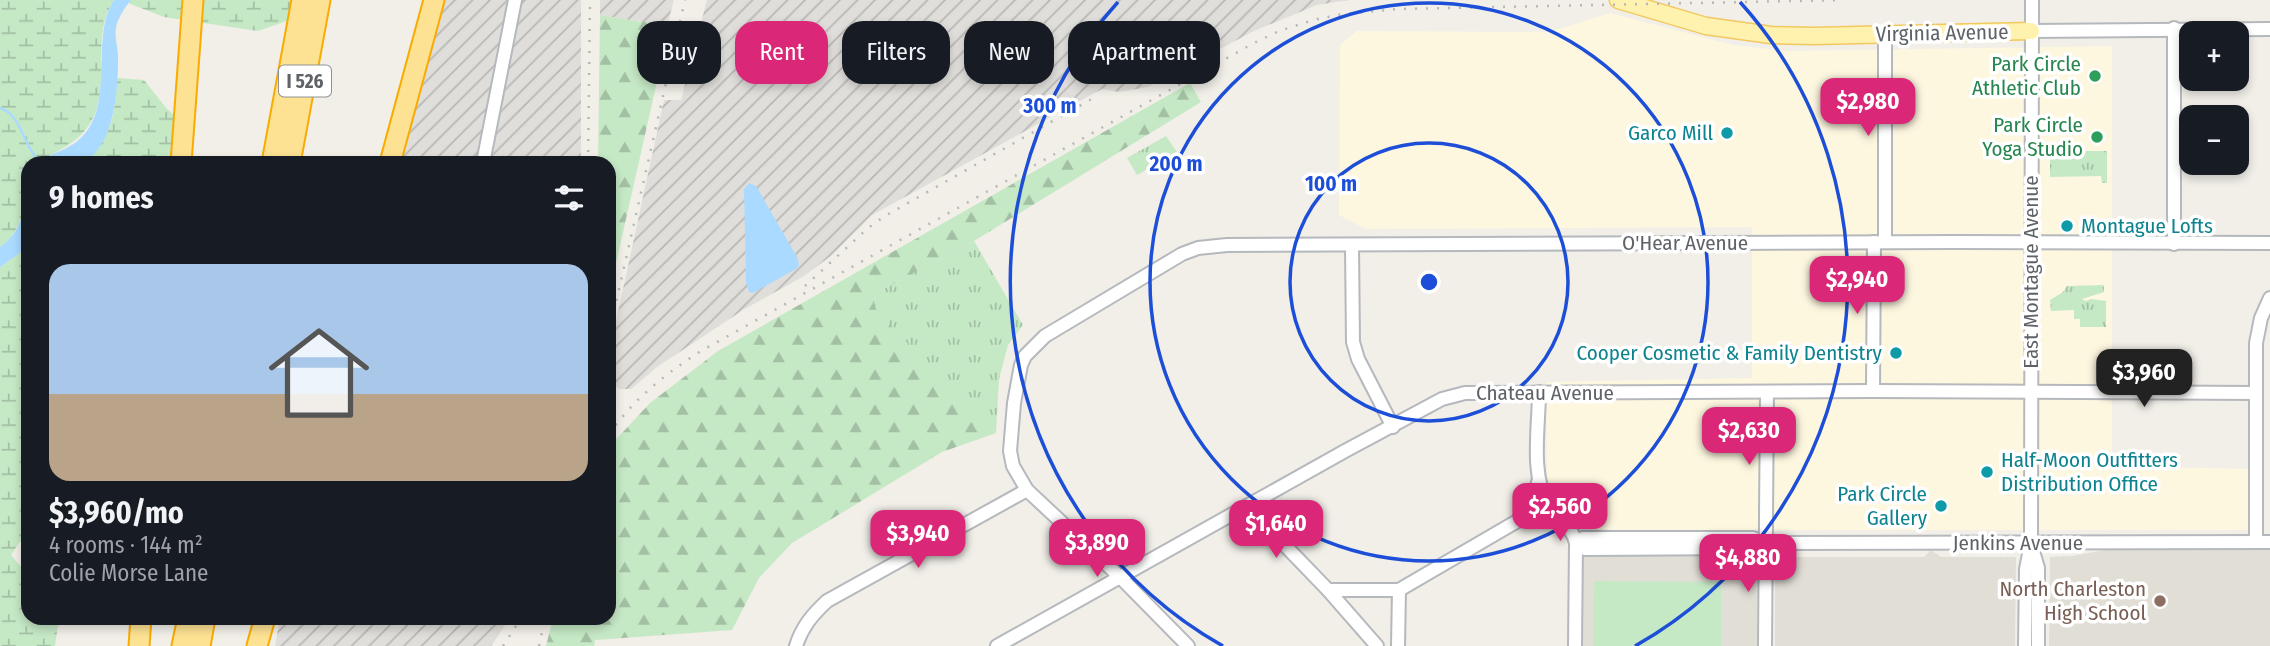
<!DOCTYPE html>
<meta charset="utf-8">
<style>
body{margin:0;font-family:"Fira Sans Condensed",sans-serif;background:#20242c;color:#f1f3f6;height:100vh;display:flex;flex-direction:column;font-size:26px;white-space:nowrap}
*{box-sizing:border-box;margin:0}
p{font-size:23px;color:#9ea1a6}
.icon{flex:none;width:38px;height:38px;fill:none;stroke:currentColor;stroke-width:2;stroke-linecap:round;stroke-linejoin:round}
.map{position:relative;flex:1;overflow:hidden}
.details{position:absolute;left:21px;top:156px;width:595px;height:469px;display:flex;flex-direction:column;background:#171b24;border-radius:21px;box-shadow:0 4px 10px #0003}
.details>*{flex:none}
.banner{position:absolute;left:637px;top:21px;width:665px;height:63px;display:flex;gap:14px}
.tools{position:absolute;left:2179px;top:21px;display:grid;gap:14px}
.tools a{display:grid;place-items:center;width:70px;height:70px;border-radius:14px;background:#171b24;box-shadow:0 4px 10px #0003;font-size:35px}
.price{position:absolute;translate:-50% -60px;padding:0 16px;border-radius:14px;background:#db2777;color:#fff;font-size:23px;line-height:46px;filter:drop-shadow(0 2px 4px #0008)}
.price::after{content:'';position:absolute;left:50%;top:42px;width:21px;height:16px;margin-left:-10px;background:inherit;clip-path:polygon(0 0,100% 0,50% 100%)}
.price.selected{background:#222;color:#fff}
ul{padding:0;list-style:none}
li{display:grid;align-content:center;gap:14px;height:371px;padding:0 28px}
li+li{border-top:2px solid #363941}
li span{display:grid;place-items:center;height:217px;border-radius:21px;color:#555}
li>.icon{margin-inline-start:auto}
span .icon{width:126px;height:126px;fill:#fffc;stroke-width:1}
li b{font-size:30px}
h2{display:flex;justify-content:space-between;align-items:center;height:84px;padding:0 28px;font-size:30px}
.pill{padding:0 24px;border-radius:21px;background:#171b24;box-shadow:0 4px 10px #0003;font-size:24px;line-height:63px}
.pill.selected{background:#db2777;color:#fff}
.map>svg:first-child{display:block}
.commercial{fill:#fef7e0}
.industrial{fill:url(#industrial-furrows)}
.education{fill:#e1ded6}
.grass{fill:url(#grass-tufts)}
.forest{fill:url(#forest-firs)}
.wetland{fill:url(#wetland-marsh)}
.pitch{fill:#c5e8c5}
.water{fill:#aadaff}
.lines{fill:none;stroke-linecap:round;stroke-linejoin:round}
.stream{stroke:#aadaff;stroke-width:2.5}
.minor-casing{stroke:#b5b8bc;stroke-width:16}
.major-casing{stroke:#f2c960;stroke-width:19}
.highway-casing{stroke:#f9ab00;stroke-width:23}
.minor{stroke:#fff;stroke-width:12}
.major{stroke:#fff2af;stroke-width:16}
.highway{stroke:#fde293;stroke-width:19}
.rail{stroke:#b6b7b8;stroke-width:2.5;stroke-dasharray:2 9;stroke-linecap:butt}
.ring{fill:none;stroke:#1d4ed8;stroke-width:3.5}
.leisure-dot{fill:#2e9e5b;stroke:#fff;stroke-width:2.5}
.culture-dot{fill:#0f9aa8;stroke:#fff;stroke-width:2.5}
.education-dot{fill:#8d6e63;stroke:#fff;stroke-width:2.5}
.labels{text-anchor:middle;stroke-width:7;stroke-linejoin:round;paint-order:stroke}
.shield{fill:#fff;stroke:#8f9295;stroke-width:2}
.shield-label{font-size:19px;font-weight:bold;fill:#5f6368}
.street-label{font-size:21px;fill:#5f6368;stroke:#fff}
.leisure-label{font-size:21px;fill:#27864d;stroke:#fff;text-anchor:end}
.culture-label{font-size:21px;fill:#0d838f;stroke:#fff;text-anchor:end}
.education-label{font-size:21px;fill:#785e54;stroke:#fff;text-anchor:end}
.centre{fill:#1d4ed8;stroke:#fff;stroke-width:3.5}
.ring-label{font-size:21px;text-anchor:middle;font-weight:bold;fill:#1d4ed8;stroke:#fff;stroke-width:7;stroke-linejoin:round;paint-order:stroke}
</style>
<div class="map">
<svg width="2270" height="646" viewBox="0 0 2270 646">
<defs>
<pattern id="industrial-furrows" width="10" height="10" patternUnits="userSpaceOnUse" patternTransform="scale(1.75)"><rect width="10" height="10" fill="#e0deda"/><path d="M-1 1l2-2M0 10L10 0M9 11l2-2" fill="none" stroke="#b9b8b5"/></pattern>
<pattern id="grass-tufts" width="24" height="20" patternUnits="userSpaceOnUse" patternTransform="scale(1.75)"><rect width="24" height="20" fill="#c5e8c5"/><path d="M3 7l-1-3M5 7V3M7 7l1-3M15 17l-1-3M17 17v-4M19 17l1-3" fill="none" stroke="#a3c0a4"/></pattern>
<pattern id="forest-firs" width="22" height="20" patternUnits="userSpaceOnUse" patternTransform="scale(1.75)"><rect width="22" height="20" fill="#c5e8c5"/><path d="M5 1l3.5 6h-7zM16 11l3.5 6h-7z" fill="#a3c0a4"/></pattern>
<pattern id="wetland-marsh" width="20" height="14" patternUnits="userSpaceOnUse" patternTransform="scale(1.75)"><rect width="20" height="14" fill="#c5e8c5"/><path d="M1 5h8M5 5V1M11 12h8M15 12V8" fill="none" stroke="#a3c0a4"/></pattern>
</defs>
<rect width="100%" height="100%" fill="#f1efe8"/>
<path class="commercial" d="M1610,13l123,32 53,6 326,-5v420l137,3v53l-2,8h-627l-24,-1 -28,-13 -11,-15 -10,-23 -1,-96 206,-4v-151l-386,2 -27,-14 1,-170 17,-14 193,1z"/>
<g class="industrial">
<path d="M442,0h139v163h-182z"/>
<path d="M600,0h74l-6,22h-27l-41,-7z"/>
<path d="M707,0h642l-32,5 -63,26 -106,56 -29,5 -17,-3 -230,126 -41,41 -27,20 -61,34 -86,57 -26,22h-12l-10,-7v-28l55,-254h17z"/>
<path d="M280,618h230l-19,28h-216z"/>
</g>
<g class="education">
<path d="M1576,543h189v103h-190z"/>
<path d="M2111,549l159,1v96h-221l1,-89 22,-1z"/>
<path d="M1931,550l10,7h75l-1,89h-240v-69l-2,-5 2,-15h149z"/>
</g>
<g class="grass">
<path d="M1166,136l11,16 -40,23 -10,-17z"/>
<path d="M2074,151h33v32h-5l-1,-7 -51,1v-23h22z"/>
<path d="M974,241l49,84 -15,20 -9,34 -3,54 -119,-120c-3,-8 -5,-13 1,-21z"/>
<path d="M2104,285v7l-22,7 4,2 5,-2 15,2v26h-26v-8h-6v-9l-23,1 -1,-11 13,-8 4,-6z"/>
</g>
<g class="forest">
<path d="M600,15l41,7h27l1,7 -60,265v-131h-11z"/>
<path d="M1190,83l11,19 -227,139 -96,51c-6,8 -4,13 0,21l118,120 -54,19 -150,91 -33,35 -27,52 -137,10 -1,6h-48l7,-28h56v-171l41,-44 68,-52z"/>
</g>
<g class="wetland">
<path d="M0,0h114c-32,48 16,115 -56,151 -10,5 -19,12 -30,12 0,31 -1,64 -28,84z"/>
<path d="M131,0h178l-11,17 -40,14 -94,-14 -36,-14z"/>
<path d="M117,78l27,2 23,29 17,14 -7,40h-97c32,-23 35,-48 37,-85z"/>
<path d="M28,241v289l-17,25 17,20v43h31l-4,28h-55v-379l20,-14z"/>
</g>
<path class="pitch" d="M1594,581l127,1v64h-128z"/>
<g class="water">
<path d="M114,0h17c-5,6 -11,15 -14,23 -4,14 2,25 1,38 0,29 -4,91 -38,102 -10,3 -33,0 -44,0 12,-8 27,-12 39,-20 44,-32 13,-104 39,-143z"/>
<path d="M28,174v67l-8,12 -20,14v-20c27,-20 24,-43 28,-73z"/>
<path d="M749,183l7,3 41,71 2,8 -3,4 -43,24 -4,-1 -3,-9 -2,-94z"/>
</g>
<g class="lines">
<path class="stream" d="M0,108c22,7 22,36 39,53"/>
<defs>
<g id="minor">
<path d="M2174,28v216"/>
<path d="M2031,31l239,-2"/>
<path d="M483,163l32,-163"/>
<path d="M1885,242v-208"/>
<path d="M1352,246l1,96 5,17 35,68"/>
<path d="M1873,391l1,-149"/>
<path d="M1539,392c0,34 -9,83 9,112 9,14 24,22 28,39l-1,103"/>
<path d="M1247,506l81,84 49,56"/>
<path d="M1526,516l10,-23 2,-11"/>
<path d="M2256,542v-199l5,-25 9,-20"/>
<path d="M1765,543l-13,5 -167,1 -9,-6 7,-5h170l12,5 505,-1"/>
<path d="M2032,548l6,20v78"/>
<path d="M1328,590h71l127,-74h17l18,4"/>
<path d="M796,646c6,-19 16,-31 31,-45l200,-111"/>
<path d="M997,646l348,-195 97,-52 23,-6 408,-2 383,2"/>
<path d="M1188,646l-68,-69 -93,-87 -14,-24 -3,-15 4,-48 7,-38 4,-9 20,-20 137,-82 16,-6 29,-3 728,-3 315,1"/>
<path d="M1398,646l1,-56"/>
<path d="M1765,646l2,-254"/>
<path d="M2025,646l1,-77 5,-25 1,-544"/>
</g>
<path id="major" d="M1618,0l88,26 65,9 43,1 217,-5"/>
<g id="highway">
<path d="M181,163l12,-163"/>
<path d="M272,163l30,-163"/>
<path d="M290,163l30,-163"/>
<path d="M390,163l44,-163"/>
<path d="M139,646l2,-28"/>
<path d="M182,646l6,-28"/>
<path d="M200,646l5,-28"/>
<path d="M257,646l8,-28"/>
</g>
</defs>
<use href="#minor" class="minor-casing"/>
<use href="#major" class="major-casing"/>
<use href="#highway" class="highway-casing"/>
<use href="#minor" class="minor"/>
<use href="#major" class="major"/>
<use href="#highway" class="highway"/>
<g class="rail">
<path d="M588,163l2,-163"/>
<path d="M805,286l63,-58 17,-12 212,-120"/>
<path d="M609,333l76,-333"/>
<path d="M609,434c25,-35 56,-60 92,-83l553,-308 25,-12 34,-11 30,-6 55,-5 446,-9"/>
<path d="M503,646l18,-28"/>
<path d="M539,646l6,-28"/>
</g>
</g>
<g class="ring">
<circle cx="1429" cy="282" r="139"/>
<circle cx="1429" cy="282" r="279"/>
<path d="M1223 646A418 418 0 0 1 1118 2M1740 2A418 418 0 0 1 1635 646"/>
</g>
<g class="leisure-dot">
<circle cx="2095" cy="76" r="7"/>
<circle cx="2097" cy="137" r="7"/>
</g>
<g class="culture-dot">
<circle cx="1727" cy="133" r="7"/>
<circle cx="2067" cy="226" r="7"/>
<circle cx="1896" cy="353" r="7"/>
<circle cx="1987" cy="472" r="7"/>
<circle cx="1941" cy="506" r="7"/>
</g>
<circle class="education-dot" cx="2160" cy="601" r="7"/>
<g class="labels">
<rect class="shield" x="279" y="65.5" width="52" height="31" rx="5"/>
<g class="shield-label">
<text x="305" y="88">I 526</text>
</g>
<g class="street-label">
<text transform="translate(1942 33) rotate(-1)" y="7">Virginia Avenue</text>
<text x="1685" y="250">O'Hear Avenue</text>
<text transform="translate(2031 272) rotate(-90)" y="7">East Montague Avenue</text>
<text x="1545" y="400">Chateau Avenue</text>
<text x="2018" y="550">Jenkins Avenue</text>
</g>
<g class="leisure-label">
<text x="2081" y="71">Park Circle<tspan x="2081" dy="24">Athletic Club</tspan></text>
<text x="2083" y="132">Park Circle<tspan x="2083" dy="24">Yoga Studio</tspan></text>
</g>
<g class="culture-label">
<text x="1713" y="140">Garco Mill</text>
<text x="2081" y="233" text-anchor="start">Montague Lofts</text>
<text x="1882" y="360">Cooper Cosmetic &amp; Family Dentistry</text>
<text x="2001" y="467" text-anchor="start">Half-Moon Outfitters<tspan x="2001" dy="24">Distribution Office</tspan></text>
<text x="1927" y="501">Park Circle<tspan x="1927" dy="24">Gallery</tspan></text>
</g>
<g class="education-label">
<text x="2146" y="596">North Charleston<tspan x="2146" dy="24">High School</tspan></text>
</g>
</g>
<circle cx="1429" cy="282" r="10" class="centre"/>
<g class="ring-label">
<text x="1050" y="113">300 m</text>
<text x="1176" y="171">200 m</text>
<text x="1331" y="191">100 m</text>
</g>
</svg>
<div class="tools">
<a>+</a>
<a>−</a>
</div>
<b class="price" style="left:1868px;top:138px">$2,980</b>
<b class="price" style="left:1857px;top:316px">$2,940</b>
<b class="price selected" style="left:2144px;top:409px">$3,960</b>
<b class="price" style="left:1749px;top:467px">$2,630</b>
<b class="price" style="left:1560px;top:543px">$2,560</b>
<b class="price" style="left:1276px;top:560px">$1,640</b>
<b class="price" style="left:918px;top:570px">$3,940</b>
<b class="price" style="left:1097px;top:579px">$3,890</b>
<b class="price" style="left:1748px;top:594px">$4,880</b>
<div class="banner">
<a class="pill">Buy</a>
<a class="pill selected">Rent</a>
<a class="pill">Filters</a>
<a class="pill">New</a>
<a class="pill">Apartment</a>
</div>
<section class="details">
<h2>9 homes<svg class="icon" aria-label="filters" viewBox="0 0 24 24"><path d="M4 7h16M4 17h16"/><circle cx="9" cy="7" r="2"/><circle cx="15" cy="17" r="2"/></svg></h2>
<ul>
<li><span style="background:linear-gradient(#a9c7e8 60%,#b9a48a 0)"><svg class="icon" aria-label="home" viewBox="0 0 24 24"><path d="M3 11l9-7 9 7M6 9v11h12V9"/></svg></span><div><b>$3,960/mo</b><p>4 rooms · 144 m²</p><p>Colie Morse Lane</p></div></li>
</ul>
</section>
</div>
